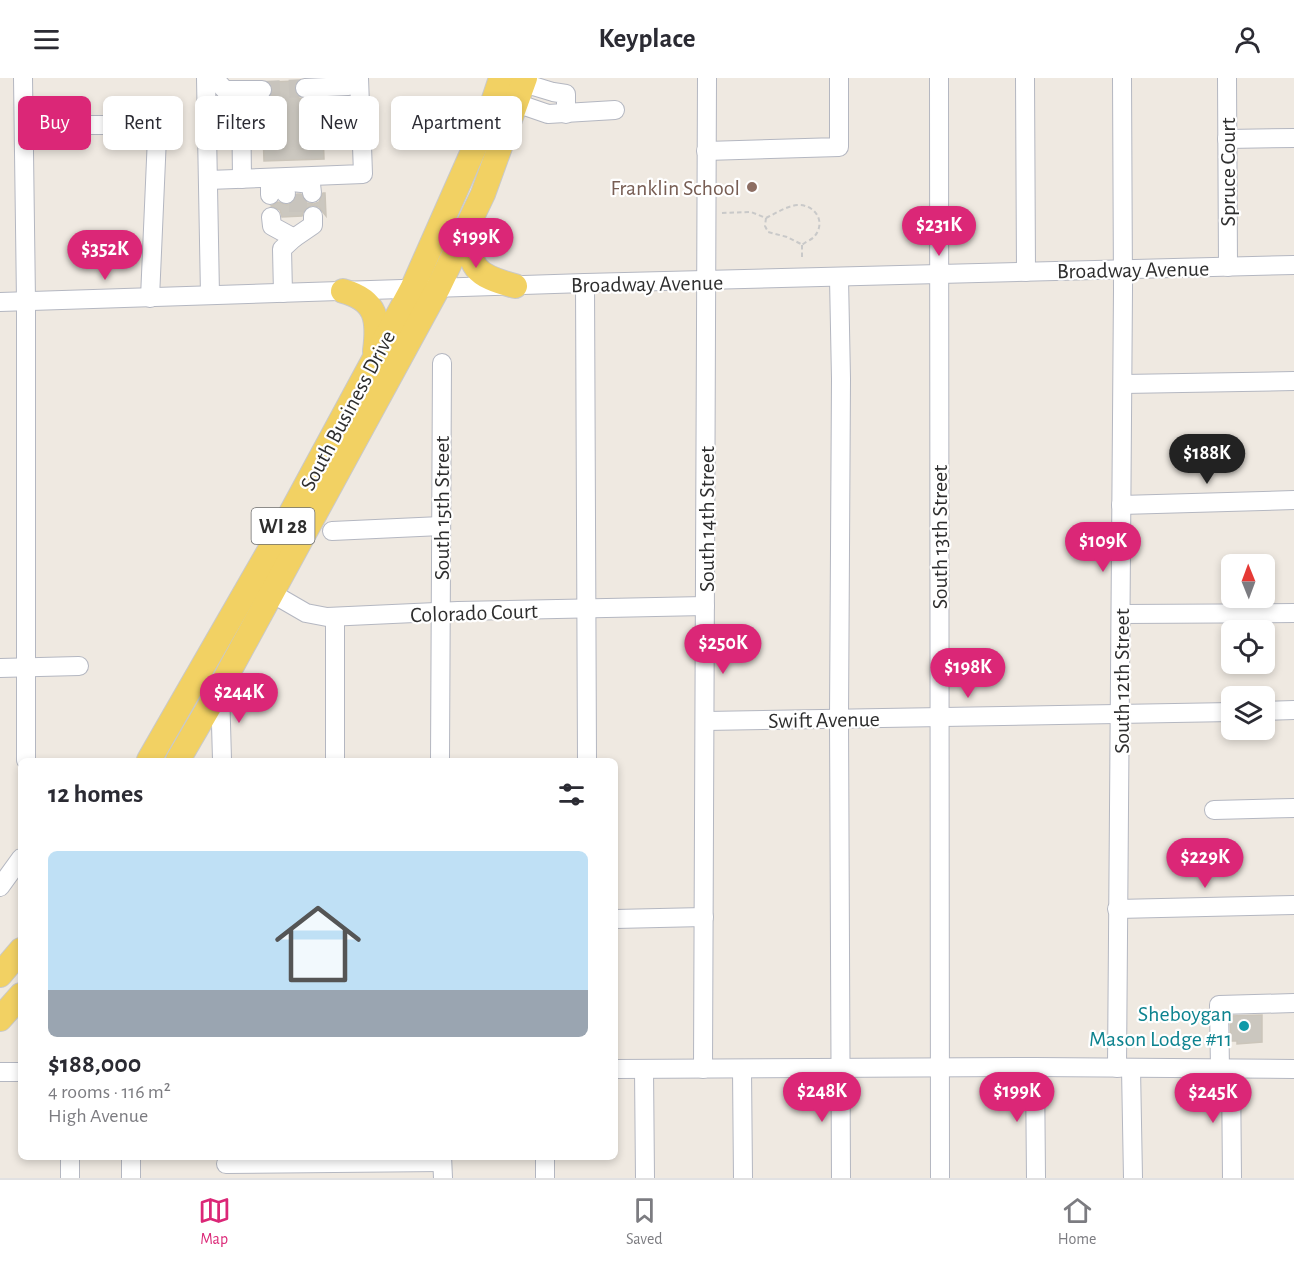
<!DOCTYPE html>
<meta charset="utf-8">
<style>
body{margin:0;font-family:"Alegreya Sans",sans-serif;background:#f7f7f7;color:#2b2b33;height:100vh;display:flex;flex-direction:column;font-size:22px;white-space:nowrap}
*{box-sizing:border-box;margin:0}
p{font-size:20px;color:#7c7c81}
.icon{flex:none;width:33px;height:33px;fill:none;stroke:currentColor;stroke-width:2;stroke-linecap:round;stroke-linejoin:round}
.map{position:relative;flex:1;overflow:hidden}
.drawer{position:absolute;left:18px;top:680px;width:600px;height:402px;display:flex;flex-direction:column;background:#fff;border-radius:9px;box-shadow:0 3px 9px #0003}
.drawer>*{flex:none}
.banner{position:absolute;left:18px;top:18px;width:600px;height:54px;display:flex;gap:12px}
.needle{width:39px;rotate:359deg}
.tools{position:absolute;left:1221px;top:476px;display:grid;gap:12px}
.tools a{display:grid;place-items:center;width:54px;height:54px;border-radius:9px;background:#fff;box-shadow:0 3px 9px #0003;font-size:30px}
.price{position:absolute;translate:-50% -51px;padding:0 14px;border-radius:21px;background:#db2777;color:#fff;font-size:20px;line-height:39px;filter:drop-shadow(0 2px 3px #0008)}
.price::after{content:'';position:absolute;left:50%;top:36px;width:18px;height:14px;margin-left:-9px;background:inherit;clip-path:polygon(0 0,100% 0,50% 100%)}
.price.on{background:#222;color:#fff}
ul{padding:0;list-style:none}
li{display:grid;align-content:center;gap:12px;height:318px;padding:0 30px}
li span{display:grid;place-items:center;height:186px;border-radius:9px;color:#555}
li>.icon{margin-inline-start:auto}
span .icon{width:108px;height:108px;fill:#fffc;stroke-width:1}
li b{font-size:26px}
h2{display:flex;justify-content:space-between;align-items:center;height:72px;padding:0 30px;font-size:26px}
.tag{padding:0 21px;border-radius:9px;background:#fff;box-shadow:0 3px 9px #0003;font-size:21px;line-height:54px}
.tag.on{background:#db2777;color:#fff}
header{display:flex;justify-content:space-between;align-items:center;height:78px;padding:0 30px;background:#fff;font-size:27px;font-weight:700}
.menu{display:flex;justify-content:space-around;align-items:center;height:84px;border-top:2px solid #e1e1e2;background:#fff;font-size:16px;color:#7c7c81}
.menu a{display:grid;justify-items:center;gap:3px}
.menu .on{color:#db2777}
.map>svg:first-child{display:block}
.building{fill:#cbc7bf;stroke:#cbc5ba;stroke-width:1.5}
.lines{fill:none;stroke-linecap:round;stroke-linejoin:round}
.minor-tunnel{stroke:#c8c4bd;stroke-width:18;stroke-dasharray:18 9;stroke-linecap:butt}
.minor-casing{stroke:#b4b7c1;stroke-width:20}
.major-casing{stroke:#c9c9c9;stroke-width:26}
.path{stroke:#c9c9c9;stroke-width:2;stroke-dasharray:4.5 3;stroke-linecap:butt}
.minor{stroke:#fff;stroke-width:18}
.major{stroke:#f2d163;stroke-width:24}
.education-dot{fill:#8d6e63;stroke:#fff;stroke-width:2}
.culture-dot{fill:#0f9aa8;stroke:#fff;stroke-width:2}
.labels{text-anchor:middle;stroke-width:4.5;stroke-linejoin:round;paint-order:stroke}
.shield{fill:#fff;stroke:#6d6d6d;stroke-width:1.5}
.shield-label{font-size:21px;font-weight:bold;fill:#2e2e2e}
.street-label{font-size:22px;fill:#2e2e2e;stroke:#fff}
.education-label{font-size:22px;fill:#785e54;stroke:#fff;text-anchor:end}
.culture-label{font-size:22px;fill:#0d838f;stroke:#fff;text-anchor:end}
</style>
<header><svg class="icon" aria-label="menu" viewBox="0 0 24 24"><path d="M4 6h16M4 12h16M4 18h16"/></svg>Keyplace<svg class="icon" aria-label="person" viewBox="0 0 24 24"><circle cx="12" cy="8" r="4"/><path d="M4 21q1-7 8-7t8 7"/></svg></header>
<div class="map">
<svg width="1294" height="1100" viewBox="0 0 1294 1100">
<rect width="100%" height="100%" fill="#efe9e1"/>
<g class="building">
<path d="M296,3l-2,7 1,6 4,4 6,1 1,5 16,-1 2,56 -60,2 -2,-60 6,-2 4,-4 1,-6 -3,-7z"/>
<path d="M323,115h2l1,23 -7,-9 -7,-2 -8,5 -2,6 -20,1 -2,-7 -9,-4 7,-4 9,3 5,-2 5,-9h4l6,9 7,1 5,-2z"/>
<path d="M1262,937v27l-25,2v-3h-6l-1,-25z"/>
</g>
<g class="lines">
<g class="minor-tunnel">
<path d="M262,12l43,-2"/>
<path d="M367,40v13"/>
<path d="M298,116v22"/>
</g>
<defs>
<g id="minor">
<path d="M23,0l3,223v459"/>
<path d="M206,0l4,217"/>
<path d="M214,0l11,12h37"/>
<path d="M939,0l1,1100"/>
<path d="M1025,0l1,194"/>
<path d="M1227,0l1,189"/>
<path d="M523,5l30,9 13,2v20"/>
<path d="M305,10l43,-2 2,-8"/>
<path d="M241,13l1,88"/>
<path d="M516,25l32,11 67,-4"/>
<path d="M354,40l-1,-7 7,-6 -1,-27"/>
<path d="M24,47h111l15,4 7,8 -7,161"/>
<path d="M1227,61l67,-1"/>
<path d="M706,73l133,-4v-69"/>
<path d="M208,102l155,-6 -1,-28 -8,-9v-6"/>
<path d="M292,104l19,2 1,9"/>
<path d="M270,117v-8l20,-5 -5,5 1,7"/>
<path d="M271,139l1,9 22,12 -12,11 1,44"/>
<path d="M294,160l19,-13v-9"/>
<path d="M839,200l2,101 -2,340 2,459"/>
<path d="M585,205l2,477"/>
<path d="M0,224l585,-19 709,-18"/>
<path d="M1123,306l171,-3"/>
<path d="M1121,427l173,-5"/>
<path d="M332,453l109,-5"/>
<path d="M261,509l45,26 21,4 131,-6 247,-5"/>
<path d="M1121,536l173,-1"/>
<path d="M0,590l79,-2"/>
<path d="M220,610l2,72"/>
<path d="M1264,633l30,-1"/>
<path d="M705,643l527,-9"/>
<path d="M335,682v-143"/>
<path d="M440,682l2,-397"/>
<path d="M1214,732l80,-2"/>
<path d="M0,809l21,-29"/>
<path d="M1117,831l177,-4"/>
<path d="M615,841l89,-2"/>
<path d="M1035,989l1,111"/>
<path d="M1117,990l6,-779 -1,-211"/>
<path d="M1131,990l2,110"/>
<path d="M615,991l420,-2 259,2"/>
<path d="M644,991l1,109"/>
<path d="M703,991l4,-991"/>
<path d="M742,991l1,109"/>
<path d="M1220,991l-1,-64 75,-2"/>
<path d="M1231,991l1,109"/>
<path d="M0,994h21"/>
<path d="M70,1078v22"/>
<path d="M131,1078v22"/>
<path d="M442,1078l1,22"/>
<path d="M545,1078v22"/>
<path d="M226,1086l216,-2"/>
</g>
<g id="major">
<path d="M473,148c-8,41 3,50 42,60"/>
<path d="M343,213c34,9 36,29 32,60"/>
<path d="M149,682l142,-247 121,-224 76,-172 13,-39"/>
<path d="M178,682l42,-72 218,-400 45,-94 42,-116"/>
<path d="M0,897l21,-25"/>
<path d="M0,941l21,-24"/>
</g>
</defs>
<use href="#minor" class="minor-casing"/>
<use href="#major" class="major-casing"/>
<g class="path">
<path d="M722,135l29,-1 15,6"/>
<path d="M766,140c10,-5 19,-11 31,-13 18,-1 30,17 17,32 -3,3 -9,5 -12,8"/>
<path d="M766,140l-1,8 3,6 19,5 14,7"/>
<path d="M802,167v15"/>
</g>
<use href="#minor" class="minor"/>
<use href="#major" class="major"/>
</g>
<circle class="education-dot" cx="752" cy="109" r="6"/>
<circle class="culture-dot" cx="1244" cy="948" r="6"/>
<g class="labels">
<rect class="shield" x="251.5" y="430" width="63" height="36" rx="4.5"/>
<g class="shield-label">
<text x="283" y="455">WI 28</text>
</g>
<g class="street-label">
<text transform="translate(1227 94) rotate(-90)" y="8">Spruce Court</text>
<text transform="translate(1133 191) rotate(-1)" y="8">Broadway Avenue</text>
<text transform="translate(647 205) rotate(-1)" y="8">Broadway Avenue</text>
<text transform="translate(347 332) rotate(-62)" y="8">South Business Drive</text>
<text transform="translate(441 430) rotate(-90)" y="8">South 15th Street</text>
<text transform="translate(706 441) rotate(-90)" y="8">South 14th Street</text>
<text transform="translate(939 459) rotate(-90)" y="8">South 13th Street</text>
<text transform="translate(474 534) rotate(-2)" y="8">Colorado Court</text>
<text transform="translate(1121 603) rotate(-90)" y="8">South 12th Street</text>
<text transform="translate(824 641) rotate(-1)" y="8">Swift Avenue</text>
</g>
<g class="education-label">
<text x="740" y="117">Franklin School</text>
</g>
<g class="culture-label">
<text x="1232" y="943">Sheboygan<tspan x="1232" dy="25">Mason Lodge #11</tspan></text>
</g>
</g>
</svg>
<div class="tools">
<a><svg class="needle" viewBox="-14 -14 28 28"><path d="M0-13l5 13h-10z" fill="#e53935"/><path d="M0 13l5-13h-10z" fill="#7c7c81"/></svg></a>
<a><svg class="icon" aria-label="locate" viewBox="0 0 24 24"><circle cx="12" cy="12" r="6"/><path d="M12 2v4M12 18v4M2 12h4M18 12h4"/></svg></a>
<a><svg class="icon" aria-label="layers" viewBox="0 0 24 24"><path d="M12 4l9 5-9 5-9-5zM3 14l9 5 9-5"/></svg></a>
</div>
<b class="price" style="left:939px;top:179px">$231K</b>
<b class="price" style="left:476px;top:191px">$199K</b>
<b class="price" style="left:105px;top:203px">$352K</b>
<b class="price on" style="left:1207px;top:407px">$188K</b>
<b class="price" style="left:1103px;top:495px">$109K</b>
<b class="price" style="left:723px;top:597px">$250K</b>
<b class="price" style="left:968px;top:621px">$198K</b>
<b class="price" style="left:239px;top:646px">$244K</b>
<b class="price" style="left:1205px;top:811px">$229K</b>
<b class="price" style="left:822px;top:1045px">$248K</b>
<b class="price" style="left:1017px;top:1045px">$199K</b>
<b class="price" style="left:1213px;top:1046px">$245K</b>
<div class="banner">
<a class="tag on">Buy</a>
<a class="tag">Rent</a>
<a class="tag">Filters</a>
<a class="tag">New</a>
<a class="tag">Apartment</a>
</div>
<section class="drawer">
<h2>12 homes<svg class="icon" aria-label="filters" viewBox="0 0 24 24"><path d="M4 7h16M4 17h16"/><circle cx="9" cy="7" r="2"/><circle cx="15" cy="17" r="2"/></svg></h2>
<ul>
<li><span style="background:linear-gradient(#bfe0f5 75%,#9aa5b1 0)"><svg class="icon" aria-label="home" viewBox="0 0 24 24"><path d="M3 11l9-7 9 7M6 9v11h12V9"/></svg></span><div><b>$188,000</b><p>4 rooms · 116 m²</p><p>High Avenue</p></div></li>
</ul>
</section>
</div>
<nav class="menu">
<a class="on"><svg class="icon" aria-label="map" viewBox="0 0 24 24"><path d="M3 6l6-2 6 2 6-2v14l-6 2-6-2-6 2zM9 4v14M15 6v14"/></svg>Map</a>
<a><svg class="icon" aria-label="saved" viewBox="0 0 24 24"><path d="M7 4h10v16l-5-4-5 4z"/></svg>Saved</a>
<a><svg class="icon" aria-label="home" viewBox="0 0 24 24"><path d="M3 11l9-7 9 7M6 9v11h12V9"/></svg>Home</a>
</nav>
